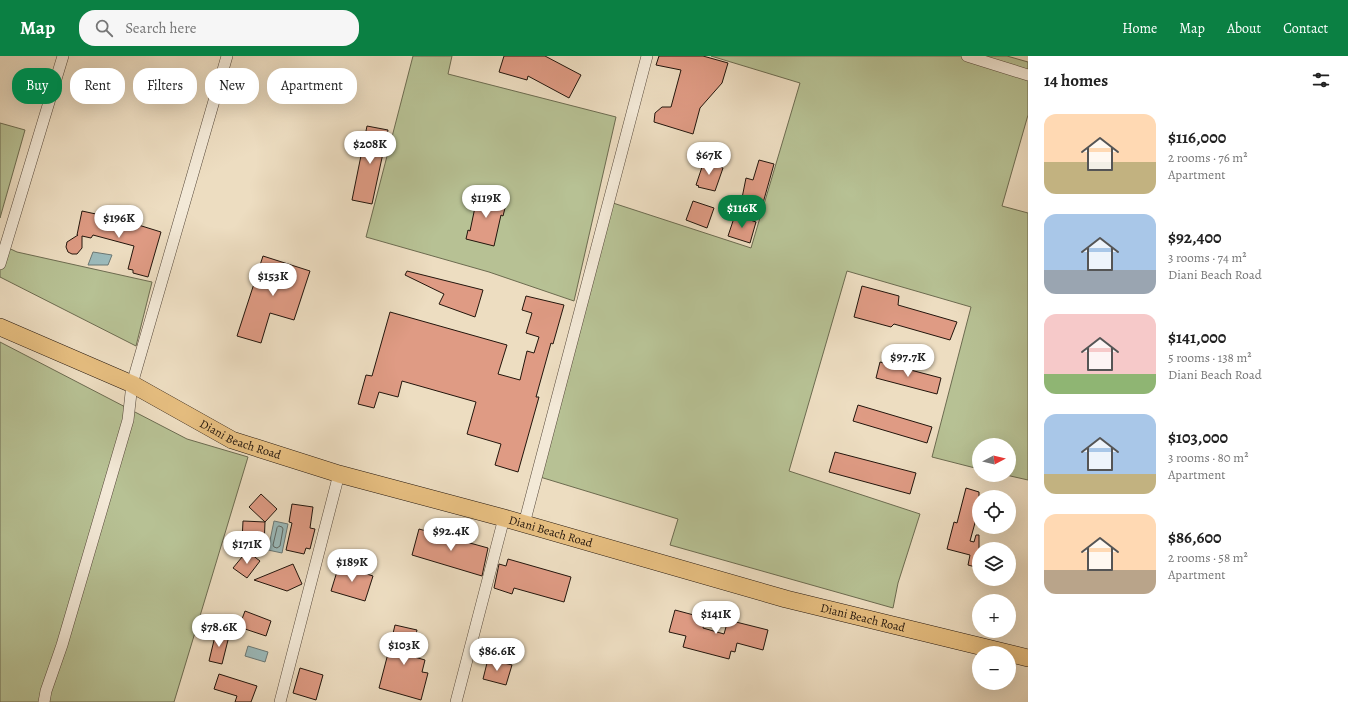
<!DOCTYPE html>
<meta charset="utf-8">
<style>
body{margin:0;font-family:Alegreya,serif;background:#f6f6f6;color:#222;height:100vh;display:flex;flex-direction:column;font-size:15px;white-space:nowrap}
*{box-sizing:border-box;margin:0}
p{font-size:13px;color:#767676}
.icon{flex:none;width:22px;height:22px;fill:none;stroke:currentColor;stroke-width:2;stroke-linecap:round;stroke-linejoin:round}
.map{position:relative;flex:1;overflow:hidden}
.details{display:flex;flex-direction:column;background:#fff;width:320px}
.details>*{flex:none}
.top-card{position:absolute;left:12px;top:12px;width:380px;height:36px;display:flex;gap:8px}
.needle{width:26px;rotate:83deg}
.controls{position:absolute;left:972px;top:382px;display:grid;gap:8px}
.controls a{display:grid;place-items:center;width:44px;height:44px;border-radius:50%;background:#fff;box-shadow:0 4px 16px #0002;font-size:20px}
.price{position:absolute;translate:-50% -34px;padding:0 9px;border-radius:14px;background:#fff;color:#222;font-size:13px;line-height:26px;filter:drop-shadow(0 1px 2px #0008)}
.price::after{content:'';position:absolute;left:50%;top:24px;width:12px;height:9px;margin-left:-6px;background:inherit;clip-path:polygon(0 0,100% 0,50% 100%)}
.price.current{background:#0b8043;color:#fff}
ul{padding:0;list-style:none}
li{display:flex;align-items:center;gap:12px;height:100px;padding:0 16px}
li span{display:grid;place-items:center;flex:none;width:112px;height:80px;border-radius:12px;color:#555}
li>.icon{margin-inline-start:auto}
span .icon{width:48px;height:48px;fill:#fffc;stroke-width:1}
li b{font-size:17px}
h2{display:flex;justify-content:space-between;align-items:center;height:48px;padding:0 16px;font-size:17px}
.tag{padding:0 14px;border-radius:16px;background:#fff;box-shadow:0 4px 16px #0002;font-size:14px;line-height:36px}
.tag.current{background:#0b8043;color:#fff}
header{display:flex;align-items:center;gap:24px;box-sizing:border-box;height:56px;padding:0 20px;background:#0b8043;color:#fff}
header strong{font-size:19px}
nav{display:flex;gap:22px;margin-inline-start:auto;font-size:14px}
.search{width:280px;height:36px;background:#f6f6f6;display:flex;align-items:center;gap:10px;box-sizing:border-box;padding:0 14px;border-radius:16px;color:#767676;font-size:15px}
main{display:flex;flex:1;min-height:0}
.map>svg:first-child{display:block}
.green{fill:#b7c194;stroke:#6c6b50}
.water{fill:#9bbabb;stroke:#6b7875}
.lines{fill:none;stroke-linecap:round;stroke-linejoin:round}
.shore{stroke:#5e6864;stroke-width:1}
.building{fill:#df9b84;stroke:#22150c}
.minor-casing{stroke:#554739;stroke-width:12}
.primary-casing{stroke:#22150c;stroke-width:18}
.minor{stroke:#f3e9d7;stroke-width:11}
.primary{stroke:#e6be80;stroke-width:17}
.labels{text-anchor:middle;stroke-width:3;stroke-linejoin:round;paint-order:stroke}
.street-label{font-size:12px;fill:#22150c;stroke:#f3e9d7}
</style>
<header>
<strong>Map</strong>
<div class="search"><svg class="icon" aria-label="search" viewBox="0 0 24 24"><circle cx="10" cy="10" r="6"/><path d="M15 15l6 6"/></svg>Search here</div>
<nav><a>Home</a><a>Map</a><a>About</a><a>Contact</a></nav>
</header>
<main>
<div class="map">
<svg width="1028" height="646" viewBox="0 0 1028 646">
<rect width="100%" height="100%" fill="#edddc1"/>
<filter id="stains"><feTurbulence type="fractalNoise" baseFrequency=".005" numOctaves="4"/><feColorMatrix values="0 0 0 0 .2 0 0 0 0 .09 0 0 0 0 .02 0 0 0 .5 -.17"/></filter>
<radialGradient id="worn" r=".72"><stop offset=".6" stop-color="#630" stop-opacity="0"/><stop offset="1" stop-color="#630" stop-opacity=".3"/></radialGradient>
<g class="green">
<path d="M413,0h39l-4,18 168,43 -42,184 -85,-29 -123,-35z"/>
<path d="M711,0h296l21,6v53l-26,91 26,7v267l-22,-5h3v-30h-30v24l-47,-12 39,-150 -124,-36 -58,200 131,43 -22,69 -5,25 -223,-63 8,-26 -138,-42 73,-274 138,45 49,-165z"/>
<path d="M0,67l25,7 -25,88z"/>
<path d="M0,188l17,8 135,30 -16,64 -136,-69z"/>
<path d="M0,286l187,97 61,18 -74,245h-174z"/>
</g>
<g class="water">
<path d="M93,196l19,3 -4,10h-20z"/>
<path d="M274,465l14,3 -6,29 -14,-3z"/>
<path d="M248,590l20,6 -3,10 -20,-6z"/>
</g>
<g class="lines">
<path class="shore" d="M279,470l3,1 1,2 -3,17 -3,2 -3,-1 -1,-2 4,-17z"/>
</g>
<g class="building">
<path d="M504,0h41l36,19 -12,23 -41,-22 -1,4 -28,-8z"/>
<path d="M659,0h44l25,7 -6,20 -22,25 -7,26 -39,-12 1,-9 7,-6h9l10,-37 -25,-5z"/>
<path d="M367,70l21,4 -16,74 -20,-4z"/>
<path d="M759,104l15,4 -11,39 -21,-5 4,-20 7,2z"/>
<path d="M704,105l19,7 -8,23 -17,-4 1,-1 -3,-1z"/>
<path d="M478,137l29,7 -4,16 -2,-1 -7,31 -28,-7 2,-9 2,1z"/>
<path d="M693,145l21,7 -7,20 -21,-8z"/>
<path d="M82,155l37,8 1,-2 13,3 -1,3 29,9 -13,45 -15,-4v-3l-5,-1 6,-23 -41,-11 -2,3 -9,-2v12l-5,6h-5l-4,-2 -2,-5 1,-5 11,-7h-1z"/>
<path d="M735,159l21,7 -6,21 -22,-7z"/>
<path d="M263,200l47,15 -16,49 -24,-7 -9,30 -24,-7z"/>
<path d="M407,215l76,19 -8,27 -36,-13 5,-10 -39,-19z"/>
<path d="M862,230l37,10 -1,9 59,17 -7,18 -56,-16 -3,3 -37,-10z"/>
<path d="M526,240l38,9 -11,39 -2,-1 -15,54h3l-21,75 -23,-7 6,-21 -34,-10 9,-32 -74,-21 -4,16 -19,-5 -5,16 -16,-4 8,-29 6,1 18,-64 117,33 -9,29 22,6 7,-29 7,2 5,-16 -13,-4 6,-20 -10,-3z"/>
<path d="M880,306l61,16 -4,16 -61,-16z"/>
<path d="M858,349l74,22 -5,16 -74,-22z"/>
<path d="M835,396l81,21 -6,21 -81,-22z"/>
<path d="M966,432l13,4v20h-1l-8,29 4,1 2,-7h3v33l-11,-3 2,-10 -23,-6 7,-27 3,1z"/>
<path d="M261,438l16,15 -12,13 -16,-15z"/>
<path d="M292,448l21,3 -3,21 5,1 -5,20 -4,-1 -2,6 -18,-4 6,-27 -3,-1z"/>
<path d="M243,465l22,1 -1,25h-14l4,-6h-12z"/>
<path d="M419,473l69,19 -6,28 -70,-21z"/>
<path d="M247,495l13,10 -13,17 -14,-10z"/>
<path d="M508,503l63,18 -7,25 -50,-14 -2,6 -18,-6 5,-24 7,2z"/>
<path d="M293,508l9,20 -15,7 -33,-11z"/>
<path d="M339,509l34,11 -8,25 -34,-10z"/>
<path d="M675,554l30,8 -2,10 21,6 4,-14 40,10 -5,20 -26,-7 -2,9 -4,-1 -2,8 -46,-12 3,-11 -17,-4z"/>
<path d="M245,555l26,10 -5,15 -27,-9z"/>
<path d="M395,569l22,5 -6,26 14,4 -3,12 6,1 -7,27 -42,-12 12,-46z"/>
<path d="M216,576l13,4 -7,28 -13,-3z"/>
<path d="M488,603l24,6 -6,20 -23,-6z"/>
<path d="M300,612l23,7 -7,25 -23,-7z"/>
<path d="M219,618l38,12 -6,16h-16l2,-6 -23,-7z"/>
</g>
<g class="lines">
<defs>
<g id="minor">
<path d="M967,0l61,19"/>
<path d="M0,208l63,-208"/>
<path d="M524,468l123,-468"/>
<path d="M44,646l2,-11 16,-46 66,-225 4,-36 95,-328"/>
<path d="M280,646l59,-228"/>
<path d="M456,646l48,-184"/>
</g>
<g id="primary">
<path id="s1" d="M0,271l132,57 100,56 107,34 165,44 282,81 242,59"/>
</g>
</defs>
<use href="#minor" class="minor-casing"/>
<use href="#primary" class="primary-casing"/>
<use href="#minor" class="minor"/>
<use href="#primary" class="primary"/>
</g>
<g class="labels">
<g class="street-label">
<text dy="4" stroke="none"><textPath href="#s1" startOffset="266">Diani Beach Road</textPath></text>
<text dy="4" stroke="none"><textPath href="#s1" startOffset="590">Diani Beach Road</textPath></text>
<text dy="4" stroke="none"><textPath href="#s1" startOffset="914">Diani Beach Road</textPath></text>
</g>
</g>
<rect width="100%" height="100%" filter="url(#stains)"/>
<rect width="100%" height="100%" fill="url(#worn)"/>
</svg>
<div class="controls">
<a><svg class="needle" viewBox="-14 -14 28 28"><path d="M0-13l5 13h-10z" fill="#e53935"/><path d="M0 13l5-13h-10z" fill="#767676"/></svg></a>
<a><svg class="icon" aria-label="locate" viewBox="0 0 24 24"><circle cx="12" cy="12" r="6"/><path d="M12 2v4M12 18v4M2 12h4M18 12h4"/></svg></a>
<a><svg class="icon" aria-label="layers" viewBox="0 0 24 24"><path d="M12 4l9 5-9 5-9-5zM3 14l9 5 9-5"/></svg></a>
<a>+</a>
<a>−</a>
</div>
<b class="price" style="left:370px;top:109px">$208K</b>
<b class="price" style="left:709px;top:120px">$67K</b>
<b class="price" style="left:486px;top:163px">$119K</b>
<b class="price current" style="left:742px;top:173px">$116K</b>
<b class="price" style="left:119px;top:183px">$196K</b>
<b class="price" style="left:273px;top:241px">$153K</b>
<b class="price" style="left:908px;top:322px">$97.7K</b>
<b class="price" style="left:451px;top:496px">$92.4K</b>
<b class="price" style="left:247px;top:509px">$171K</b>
<b class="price" style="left:352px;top:527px">$189K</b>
<b class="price" style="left:716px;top:579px">$141K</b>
<b class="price" style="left:219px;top:592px">$78.6K</b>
<b class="price" style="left:404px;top:610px">$103K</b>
<b class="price" style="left:497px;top:616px">$86.6K</b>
<div class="top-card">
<a class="tag current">Buy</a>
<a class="tag">Rent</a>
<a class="tag">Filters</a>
<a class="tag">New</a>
<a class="tag">Apartment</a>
</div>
</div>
<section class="details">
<h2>14 homes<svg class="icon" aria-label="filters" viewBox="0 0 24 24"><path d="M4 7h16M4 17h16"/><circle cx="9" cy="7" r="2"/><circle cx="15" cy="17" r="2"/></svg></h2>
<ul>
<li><span style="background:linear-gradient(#ffd9b3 60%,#c2b280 0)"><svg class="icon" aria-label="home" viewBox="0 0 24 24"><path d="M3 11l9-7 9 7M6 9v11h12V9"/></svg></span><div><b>$116,000</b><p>2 rooms · 76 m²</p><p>Apartment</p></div></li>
<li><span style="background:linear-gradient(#a9c7e8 70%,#9aa5b1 0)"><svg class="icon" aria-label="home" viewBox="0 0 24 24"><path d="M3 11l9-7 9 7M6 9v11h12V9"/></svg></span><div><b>$92,400</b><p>3 rooms · 74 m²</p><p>Diani Beach Road</p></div></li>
<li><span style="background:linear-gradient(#f6c9c9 75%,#8fb573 0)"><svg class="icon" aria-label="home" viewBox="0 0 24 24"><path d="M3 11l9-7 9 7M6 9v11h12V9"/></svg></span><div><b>$141,000</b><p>5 rooms · 138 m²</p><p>Diani Beach Road</p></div></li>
<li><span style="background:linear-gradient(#a9c7e8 75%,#c2b280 0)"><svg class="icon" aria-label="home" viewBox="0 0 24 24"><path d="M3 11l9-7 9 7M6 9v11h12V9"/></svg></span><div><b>$103,000</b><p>3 rooms · 80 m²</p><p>Apartment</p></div></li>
<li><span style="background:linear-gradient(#ffd9b3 70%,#b9a48a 0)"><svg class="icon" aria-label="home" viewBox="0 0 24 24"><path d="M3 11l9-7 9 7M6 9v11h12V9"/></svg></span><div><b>$86,600</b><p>2 rooms · 58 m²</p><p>Apartment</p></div></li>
</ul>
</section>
</main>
